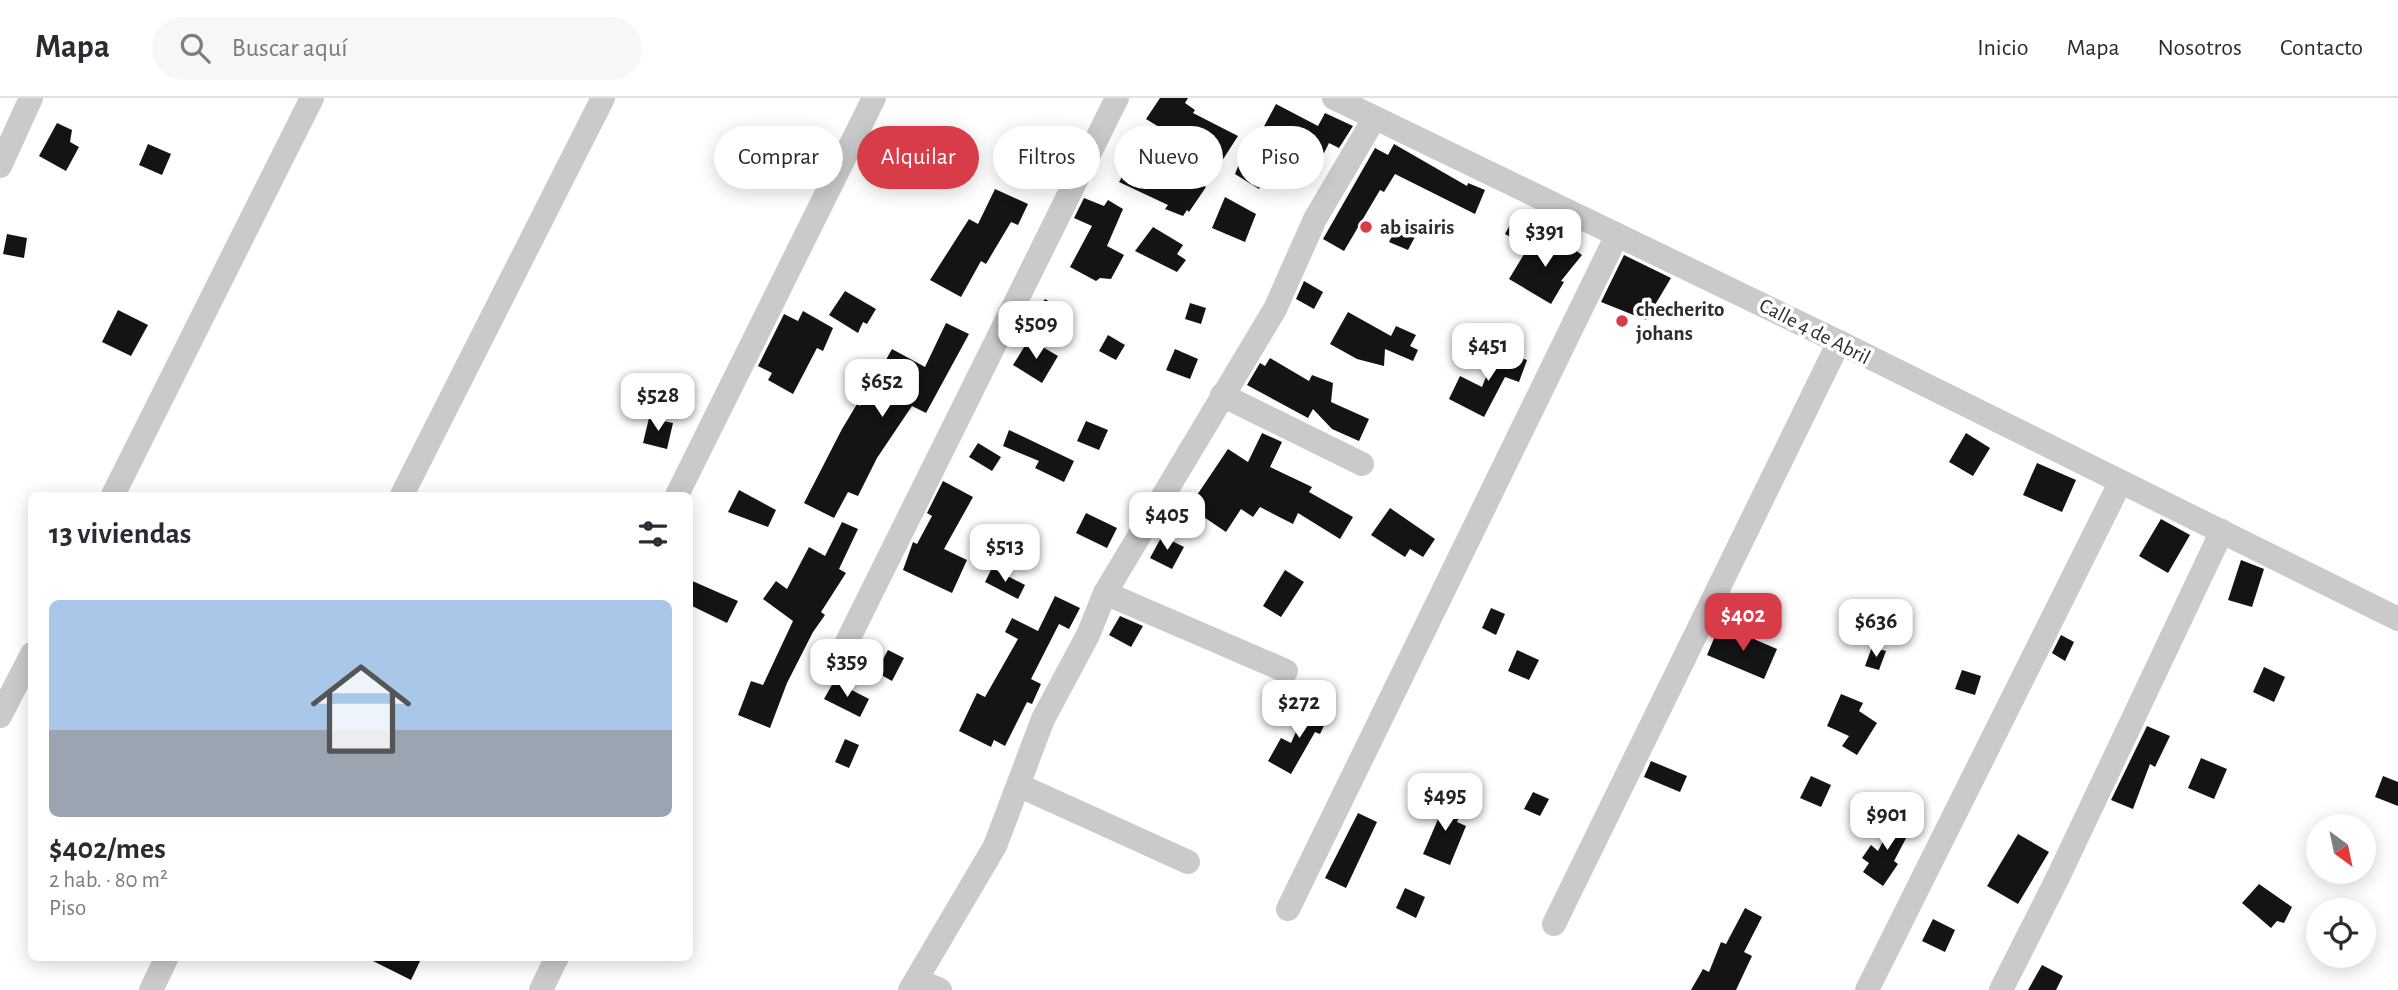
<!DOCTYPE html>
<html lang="es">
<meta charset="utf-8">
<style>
body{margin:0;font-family:"Alegreya Sans",sans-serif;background:#f7f7f7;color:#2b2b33;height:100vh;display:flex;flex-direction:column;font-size:26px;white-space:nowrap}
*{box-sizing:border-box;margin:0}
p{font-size:23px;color:#7c7c81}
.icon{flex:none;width:38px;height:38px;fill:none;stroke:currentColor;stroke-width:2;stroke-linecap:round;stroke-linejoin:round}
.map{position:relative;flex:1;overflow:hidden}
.sheet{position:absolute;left:28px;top:394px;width:665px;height:469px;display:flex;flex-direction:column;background:#fff;border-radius:10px;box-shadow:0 4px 18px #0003}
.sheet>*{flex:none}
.guide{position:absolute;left:714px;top:28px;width:665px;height:63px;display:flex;gap:14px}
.needle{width:46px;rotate:147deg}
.tools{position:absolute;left:2306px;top:716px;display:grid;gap:14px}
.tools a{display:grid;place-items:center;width:70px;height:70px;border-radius:50%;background:#fff;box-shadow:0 4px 18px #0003;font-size:35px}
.price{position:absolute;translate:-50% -60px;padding:0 16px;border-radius:14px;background:#fff;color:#222;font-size:23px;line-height:46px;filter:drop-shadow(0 2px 4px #0008)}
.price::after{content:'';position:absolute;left:50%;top:42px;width:21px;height:16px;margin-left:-10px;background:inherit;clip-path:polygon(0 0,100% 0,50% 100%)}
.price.selected{background:#d73c48;color:#fff}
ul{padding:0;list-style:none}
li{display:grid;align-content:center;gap:14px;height:371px;padding:0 21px}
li+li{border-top:2px solid #e1e1e2}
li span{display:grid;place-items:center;height:217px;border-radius:10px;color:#555}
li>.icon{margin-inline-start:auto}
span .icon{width:126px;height:126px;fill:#fffc;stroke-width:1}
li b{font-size:30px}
h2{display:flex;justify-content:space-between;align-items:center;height:84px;padding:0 21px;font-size:30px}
.tag{padding:0 24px;border-radius:32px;background:#fff;box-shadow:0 4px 18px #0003;font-size:24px;line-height:63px}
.tag.selected{background:#d73c48;color:#fff}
header{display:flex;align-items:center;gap:42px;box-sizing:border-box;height:98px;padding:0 35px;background:#fff;border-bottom:2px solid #e1e1e2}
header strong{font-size:33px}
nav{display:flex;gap:38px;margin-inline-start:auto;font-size:24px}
.search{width:490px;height:63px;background:#f7f7f7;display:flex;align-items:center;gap:18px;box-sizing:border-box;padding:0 24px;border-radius:38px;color:#7c7c81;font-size:26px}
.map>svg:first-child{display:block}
.building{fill:#141414}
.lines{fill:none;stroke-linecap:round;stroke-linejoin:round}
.minor{stroke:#cacaca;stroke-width:24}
.poi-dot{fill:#d73c48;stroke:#fff;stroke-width:2.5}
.labels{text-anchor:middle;stroke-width:7;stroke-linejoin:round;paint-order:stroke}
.poi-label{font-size:21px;font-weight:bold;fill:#2d2d2d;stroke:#fff;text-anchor:start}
.street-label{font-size:21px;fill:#2d2d2d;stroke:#fff}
</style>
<header>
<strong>Mapa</strong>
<div class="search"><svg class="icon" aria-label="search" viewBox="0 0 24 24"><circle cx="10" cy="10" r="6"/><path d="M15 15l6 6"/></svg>Buscar aquí</div>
<nav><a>Inicio</a><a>Mapa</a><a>Nosotros</a><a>Contacto</a></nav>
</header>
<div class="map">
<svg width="2398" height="892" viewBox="0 0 2398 892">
<rect width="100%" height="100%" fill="#fff"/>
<g class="building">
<path d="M1160,0h28l-3,5 10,7 -2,3 45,23 -18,28 -15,-9 2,-6 -28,-14 -2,3 -31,-19z"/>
<path d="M1276,6l42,22 7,-13 28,13 -14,22 -10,-5 -5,10 -26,-13 -3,6 -8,-4 -28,47 -24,-15 13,-32 6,3z"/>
<path d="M57,25l15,7 -2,12 9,5 -13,24 -27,-15z"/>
<path d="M148,46l23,10 -9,21 -23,-10z"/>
<path d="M1394,46l73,42 1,-3 17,7 -10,24 -80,-40 -11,18 -4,-2 -36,61 -21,-12 52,-91 13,7z"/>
<path d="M1138,52l68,37 -17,25 -2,-2 -4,6 -18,-7 3,-4 -49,-23z"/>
<path d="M995,91l33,15 -10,21 -7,-3 -25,42 -5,-3 -20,36 -31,-17 39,-61 9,5z"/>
<path d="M1225,99l31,17 -11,28 -33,-14z"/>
<path d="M1084,100l20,8 4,-6 15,9 -16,37 17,9 -13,24 -11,-1 -4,3 -26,-14 22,-41 -18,-8z"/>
<path d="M1512,123l23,12 -7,13 -23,-12z"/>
<path d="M1398,126l19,9 -9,17 -19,-8z"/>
<path d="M1153,129l30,18 -6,9 9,6 -9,12 -42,-21z"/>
<path d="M7,136l20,4 -3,20 -21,-4z"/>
<path d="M1532,143l24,8 7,-8 19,14 -21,26 3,1 -13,22 -42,-25z"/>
<path d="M1624,157l47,23 -25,42 -45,-18z"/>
<path d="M1304,183l19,11 -9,17 -18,-10z"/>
<path d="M845,193l31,18 -9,15 -4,-2 -5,11 -29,-18z"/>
<path d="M1045,201l17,10 -8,13 -17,-10z"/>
<path d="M1190,205l16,5 -5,16 -16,-5z"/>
<path d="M118,212l30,15 -17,31 -29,-14z"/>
<path d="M803,213l30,17 -10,23 -6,-3 -24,46 -25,-14 4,-7 -14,-7 26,-52 14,7z"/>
<path d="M1348,214l43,24 5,-10 20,9 -6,11 8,4 -5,11 -28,-12 -1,17 -27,-7 -27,-15z"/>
<path d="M946,225l23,11 -43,79 -14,-7 -35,52 -19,38 -10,-4 -14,26 -30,-15 38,-74 15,-25 3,2 32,-57 33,18z"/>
<path d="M1108,237l17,10 -9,15 -17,-9z"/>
<path d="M1029,241l29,17 -16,27 -29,-18z"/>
<path d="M1175,251l23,10 -8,20 -24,-9z"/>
<path d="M1497,251l30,11 -8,22 -14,-5 -21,40 -35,-18 11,-23 22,11z"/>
<path d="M1270,260l39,23 3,-6 21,8 -2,19 38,17 -10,22 -27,-12 -19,-20 -5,9 -61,-33 13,-22 5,3z"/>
<path d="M649,320l24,5 -6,26 -24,-6z"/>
<path d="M1086,323l22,9 -9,20 -22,-9z"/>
<path d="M1009,332l65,31 -10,21 -29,-14 4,-7 -36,-15z"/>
<path d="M1262,335l20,9 -12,25 42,20 -3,5 44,25 -13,22 -42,-26 -5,11 -33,-17 -7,10 -12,-8 -15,23 -37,-25 39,-58 20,13z"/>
<path d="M1966,335l24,15 -17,28 -24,-14z"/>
<path d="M978,345l23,14 -9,14 -23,-14z"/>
<path d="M2037,365l39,17 -14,32 -39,-17z"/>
<path d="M943,383l30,16 -29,52 23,11 -15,33 -49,-23 10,-28 4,2 15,-28 -5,-3z"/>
<path d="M739,392l37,20 -8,17 -40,-15z"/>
<path d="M1390,410l45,31 -12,18 -13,-8 -5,8 -34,-22z"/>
<path d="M1086,415l31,15 -10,20 -31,-15z"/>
<path d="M2161,421l29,16 -22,38 -29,-17z"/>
<path d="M842,424l16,7 -19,40 7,4 -25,39 4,3 -12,17 -26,51 -17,45 -32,-13 13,-34 12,4 30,-64 -30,-22 13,-18 11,8 22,-42 16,9z"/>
<path d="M1162,438l22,11 -12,22 -22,-11z"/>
<path d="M2241,462l23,9 -12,38 -24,-7z"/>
<path d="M992,470l33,17 -7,14 -33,-17z"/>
<path d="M1285,472l19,12 -23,35 -18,-11z"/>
<path d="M690,482l48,21 -11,22 -37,-18z"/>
<path d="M1055,498l25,12 -11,21 -10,-5 -28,55 10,5 -9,20 -5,-2 -22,44 -11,-6 -3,7 -32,-16 18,-38 8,4 33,-58 -13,-7 7,-14 26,13z"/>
<path d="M1491,510l14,6 -9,21 -14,-7z"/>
<path d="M1120,518l23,10 -12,21 -22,-12z"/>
<path d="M1726,529l51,22 -13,30 -57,-24 8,-19 5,3z"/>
<path d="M2061,537l13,7 -9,19 -13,-8z"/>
<path d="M1872,549l14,4 -7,19 -14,-4z"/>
<path d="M888,552l16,8 -12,23 -16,-9z"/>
<path d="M1517,552l22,10 -10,20 -21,-9z"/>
<path d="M2264,569l21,10 -11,25 -21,-10z"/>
<path d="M1962,572l19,6 -6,19 -20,-6z"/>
<path d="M836,584l33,17 -9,18 -36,-18 9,-16z"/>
<path d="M1841,596l22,9 -4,8 18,12 -20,32 -15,-9 7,-10 -22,-10z"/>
<path d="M1308,607l21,10 -9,19 -5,-2 -24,42 -23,-13 13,-23 10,5z"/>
<path d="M2147,628l23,10 -15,31 -5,-3 -17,45 -22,-9z"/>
<path d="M845,641l14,6 -10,23 -14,-6z"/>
<path d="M2201,660l26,11 -13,30 -26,-11z"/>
<path d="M1651,663l36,15 -7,16 -36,-15z"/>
<path d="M1811,678l20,9 -10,22 -21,-9z"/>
<path d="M2383,678l15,6v24l-23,-9z"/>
<path d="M1533,694l16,7 -9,17 -16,-7z"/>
<path d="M1438,701l24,10 -5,13 9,4 -16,39 -27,-11 16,-37 -7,-3z"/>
<path d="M1358,715l19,9 -31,66 -21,-10z"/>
<path d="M1896,718l17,9 -19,36 4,3 -15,22 -20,-14 6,-9 -7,-5 9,-13 7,6z"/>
<path d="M2018,736l31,18 -31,52 -31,-18z"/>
<path d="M2259,786l33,23 -8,16 -7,-2 -6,7 -29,-25z"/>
<path d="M1405,790l20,9 -9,21 -20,-10z"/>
<path d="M1745,810l17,9 -18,35 8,4 -16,34h-45l12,-21 6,3 12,-30 5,2z"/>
<path d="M1933,821l22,11 -10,22 -23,-11z"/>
<path d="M365,859h57l-11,23z"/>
<path d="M2042,867l21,11 -7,14h-28z"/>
</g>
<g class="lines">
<g class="minor">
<path d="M1334,0l505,244 559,277"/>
<path d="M0,68l31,-68"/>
<path d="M1222,297l140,69"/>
<path d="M113,397l199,-397"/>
<path d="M402,397l201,-397"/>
<path d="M677,397l197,-397"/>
<path d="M1105,495l181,78"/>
<path d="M834,570l283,-570"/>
<path d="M0,618l32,-62"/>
<path d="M1018,687l170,77"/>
<path d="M1288,811l329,-674"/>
<path d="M1554,826l285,-582"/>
<path d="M917,882l23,10"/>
<path d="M151,892l16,-33"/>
<path d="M541,892l16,-33"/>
<path d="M910,892l85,-144 48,-127 45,-84 17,-42 170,-284 40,-90 59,-100"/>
<path d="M1867,892l253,-507"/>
<path d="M2001,892l58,-115 163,-344"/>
</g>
</g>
<g class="poi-dot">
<circle cx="1366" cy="129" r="7"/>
<circle cx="1622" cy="223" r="7"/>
</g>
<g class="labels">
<g class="poi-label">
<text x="1380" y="136">ab isairis</text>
<text x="1636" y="218">checherito<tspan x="1636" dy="24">johans</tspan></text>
</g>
<g class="street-label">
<text transform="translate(1815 233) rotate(27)" y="7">Calle 4 de Abril</text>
</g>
</g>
</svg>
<div class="tools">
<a><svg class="needle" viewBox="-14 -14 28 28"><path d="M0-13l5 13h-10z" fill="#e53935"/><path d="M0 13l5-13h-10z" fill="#7c7c81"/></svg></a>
<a><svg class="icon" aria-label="locate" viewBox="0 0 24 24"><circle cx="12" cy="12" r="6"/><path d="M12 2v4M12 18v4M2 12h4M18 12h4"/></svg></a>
</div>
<b class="price" style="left:1545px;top:171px">$391</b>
<b class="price" style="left:1036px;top:263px">$509</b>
<b class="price" style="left:1488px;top:285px">$451</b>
<b class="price" style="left:882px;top:321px">$652</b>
<b class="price" style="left:658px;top:335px">$528</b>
<b class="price" style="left:1167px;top:454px">$405</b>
<b class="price" style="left:1005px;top:486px">$513</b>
<b class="price selected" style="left:1743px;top:555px">$402</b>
<b class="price" style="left:1876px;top:561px">$636</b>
<b class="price" style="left:847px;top:601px">$359</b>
<b class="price" style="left:1299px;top:642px">$272</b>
<b class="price" style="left:1445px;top:735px">$495</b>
<b class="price" style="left:1887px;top:754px">$901</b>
<div class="guide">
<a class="tag">Comprar</a>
<a class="tag selected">Alquilar</a>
<a class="tag">Filtros</a>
<a class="tag">Nuevo</a>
<a class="tag">Piso</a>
</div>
<section class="sheet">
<h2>13 viviendas<svg class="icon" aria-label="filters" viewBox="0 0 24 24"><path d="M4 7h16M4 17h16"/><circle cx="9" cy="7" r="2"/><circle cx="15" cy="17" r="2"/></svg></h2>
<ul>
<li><span style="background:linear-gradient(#a9c7e8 60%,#9aa5b1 0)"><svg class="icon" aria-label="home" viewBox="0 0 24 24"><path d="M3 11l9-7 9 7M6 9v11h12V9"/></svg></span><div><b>$402/mes</b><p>2 hab. · 80 m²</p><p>Piso</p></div></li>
</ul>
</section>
</div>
